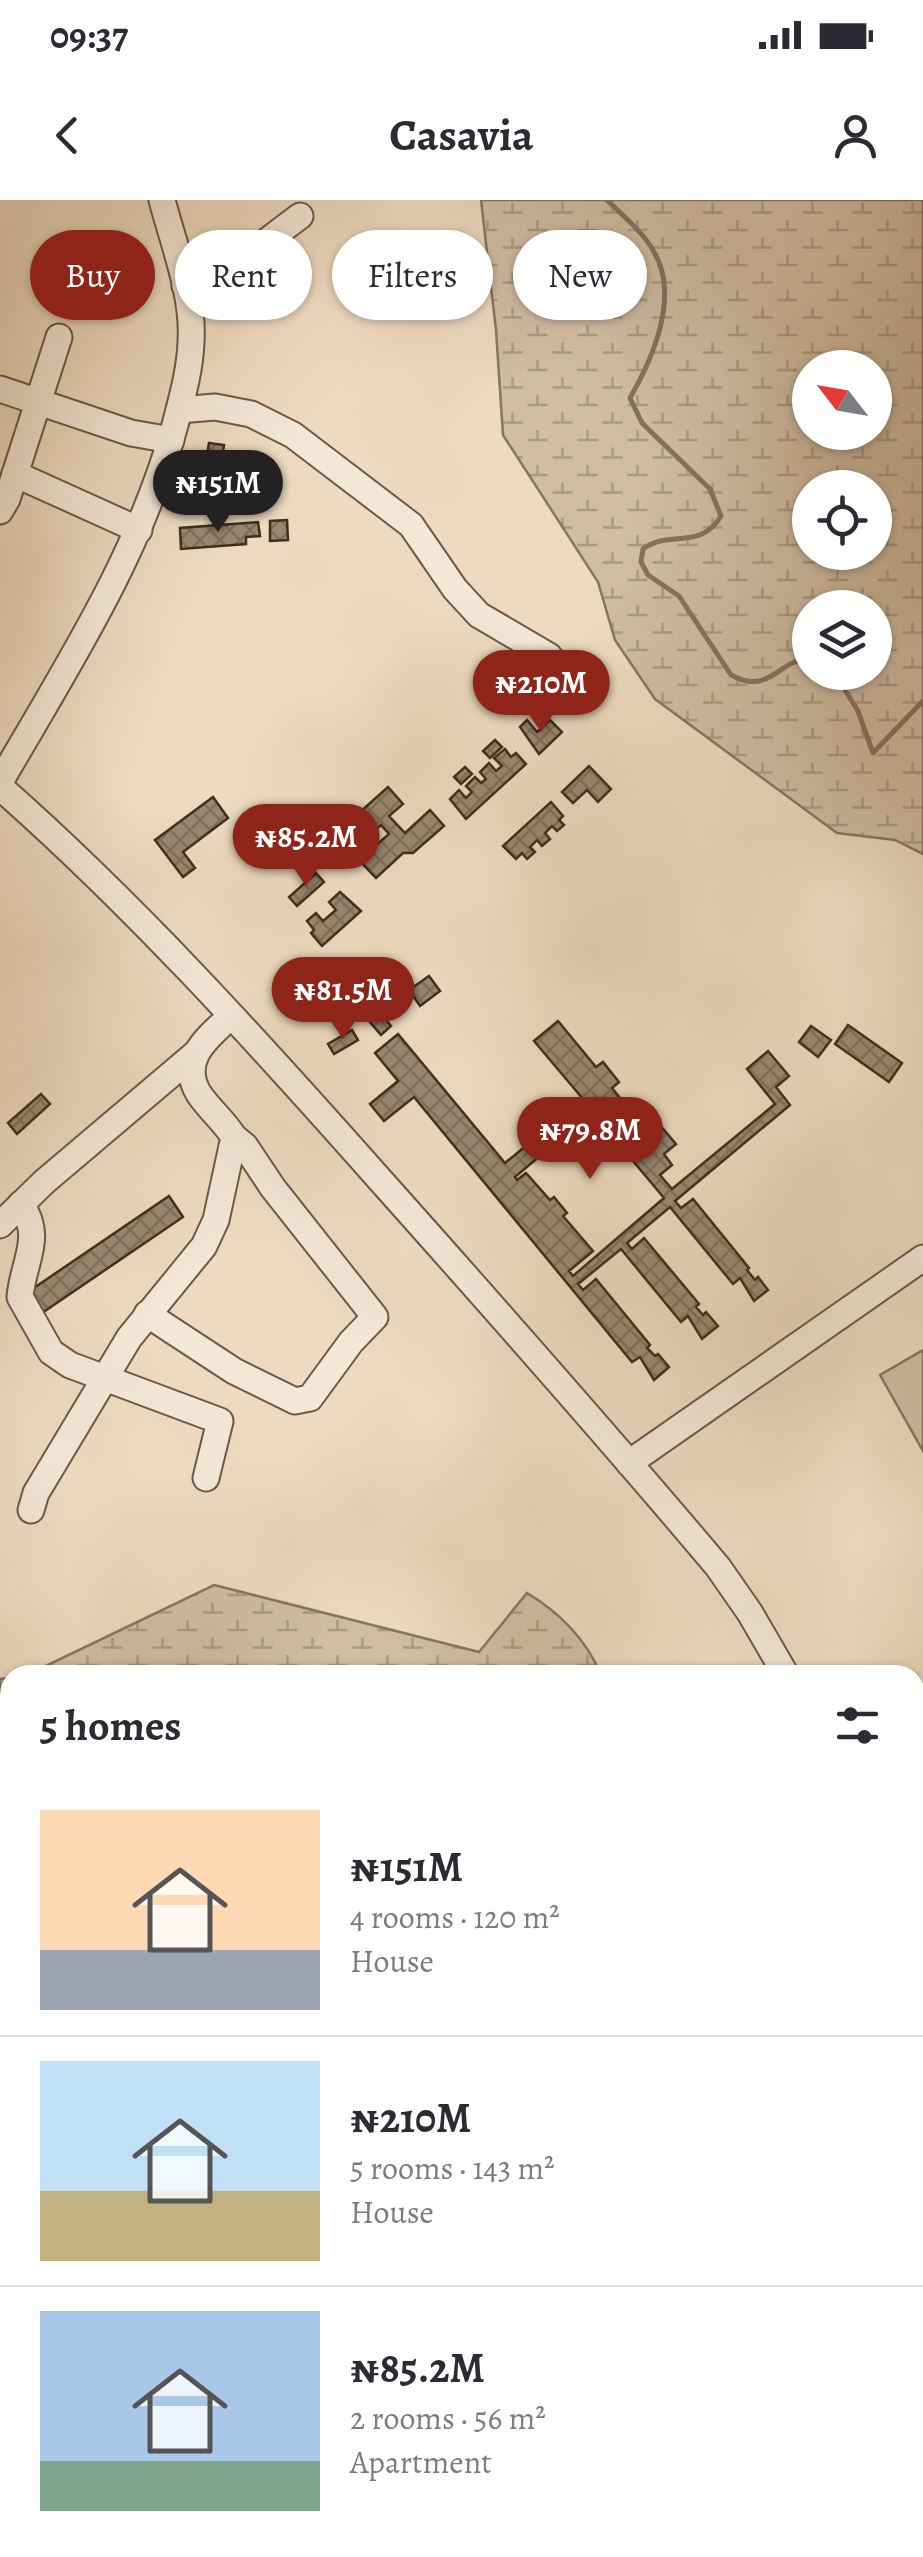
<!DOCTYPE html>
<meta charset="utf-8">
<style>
body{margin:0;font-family:Alegreya,serif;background:#f7f7f7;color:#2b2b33;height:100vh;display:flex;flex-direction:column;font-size:38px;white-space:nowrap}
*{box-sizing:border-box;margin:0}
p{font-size:32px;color:#7c7c81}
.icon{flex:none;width:55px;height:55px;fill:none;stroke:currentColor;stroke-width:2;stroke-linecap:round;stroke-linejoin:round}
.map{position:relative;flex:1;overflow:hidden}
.drawer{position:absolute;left:0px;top:1465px;width:925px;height:892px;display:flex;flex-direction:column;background:#fff;border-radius:30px 30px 0 0;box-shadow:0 2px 8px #0004}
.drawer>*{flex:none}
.banner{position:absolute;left:30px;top:30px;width:865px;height:90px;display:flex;gap:20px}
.needle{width:65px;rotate:301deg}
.buttons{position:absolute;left:792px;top:150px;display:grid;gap:20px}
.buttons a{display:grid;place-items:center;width:100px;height:100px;border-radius:50%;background:#fff;box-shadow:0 2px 8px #0004;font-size:50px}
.price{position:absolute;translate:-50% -85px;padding:0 22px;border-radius:35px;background:#8f2418;color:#fff;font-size:32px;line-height:65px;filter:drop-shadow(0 2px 5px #0008)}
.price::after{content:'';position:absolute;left:50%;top:60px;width:30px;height:22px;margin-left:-15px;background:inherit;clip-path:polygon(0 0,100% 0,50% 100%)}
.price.active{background:#222;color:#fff}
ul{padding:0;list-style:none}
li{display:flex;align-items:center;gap:30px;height:250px;padding:0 40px}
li+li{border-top:2px solid #e1e1e2}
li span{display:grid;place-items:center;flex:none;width:280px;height:200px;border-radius:0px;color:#555}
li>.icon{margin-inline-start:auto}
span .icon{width:120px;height:120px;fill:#fffc;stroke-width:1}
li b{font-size:42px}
h2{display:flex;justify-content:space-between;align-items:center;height:120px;padding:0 40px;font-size:42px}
.chip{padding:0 35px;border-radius:45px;background:#fff;box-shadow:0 2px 8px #0004;font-size:35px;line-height:90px}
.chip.active{background:#8f2418;color:#fff}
.status{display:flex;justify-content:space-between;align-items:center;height:70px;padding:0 50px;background:#fff;direction:ltr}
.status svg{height:28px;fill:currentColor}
header{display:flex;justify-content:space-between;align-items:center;height:130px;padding:0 40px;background:#fff;font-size:45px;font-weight:600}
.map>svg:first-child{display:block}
.wetland{fill:url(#wetland-marsh);stroke:#887660;stroke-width:2.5;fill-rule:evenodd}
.pitch{fill:#d0bda4;stroke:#887660;stroke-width:2.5}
.water{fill:url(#water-waves);stroke:#85725d;stroke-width:2.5}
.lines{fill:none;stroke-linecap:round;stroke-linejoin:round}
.stream{stroke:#85725d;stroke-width:5}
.building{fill:url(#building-cross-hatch);stroke:#412e1c;stroke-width:2.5;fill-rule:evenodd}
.minor-casing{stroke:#6c5945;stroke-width:29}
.minor{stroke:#f3e7d6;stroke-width:25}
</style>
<div class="status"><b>09:37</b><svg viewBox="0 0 49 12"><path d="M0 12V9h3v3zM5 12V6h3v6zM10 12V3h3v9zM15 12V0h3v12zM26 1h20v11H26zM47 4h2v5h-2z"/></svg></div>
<header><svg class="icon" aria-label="back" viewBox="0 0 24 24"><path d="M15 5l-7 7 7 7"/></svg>Casavia<svg class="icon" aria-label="person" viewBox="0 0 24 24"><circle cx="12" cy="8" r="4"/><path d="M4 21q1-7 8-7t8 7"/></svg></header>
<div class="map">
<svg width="923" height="2357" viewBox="0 0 923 2357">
<defs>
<pattern id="wetland-marsh" width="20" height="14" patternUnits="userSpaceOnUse" patternTransform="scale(2.5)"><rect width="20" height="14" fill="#d0bda4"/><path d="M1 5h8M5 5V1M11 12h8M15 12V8" fill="none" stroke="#aa9a85"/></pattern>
<pattern id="water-waves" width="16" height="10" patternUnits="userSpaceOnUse" patternTransform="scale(2.5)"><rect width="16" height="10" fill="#b3a088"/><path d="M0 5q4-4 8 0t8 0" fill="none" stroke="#93836e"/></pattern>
<pattern id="building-cross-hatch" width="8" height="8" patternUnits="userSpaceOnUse" patternTransform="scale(2.5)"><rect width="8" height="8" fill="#9a8771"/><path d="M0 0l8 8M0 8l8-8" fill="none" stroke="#7f6f5c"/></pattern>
</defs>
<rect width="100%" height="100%" fill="#eddac0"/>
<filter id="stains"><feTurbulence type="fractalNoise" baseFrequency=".002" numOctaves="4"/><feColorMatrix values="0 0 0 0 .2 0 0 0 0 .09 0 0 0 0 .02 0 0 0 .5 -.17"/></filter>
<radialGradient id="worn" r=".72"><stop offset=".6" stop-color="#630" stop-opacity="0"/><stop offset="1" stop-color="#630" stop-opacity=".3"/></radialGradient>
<g class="wetland">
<path d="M481,0h442v654l-28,-14 -58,-7 -182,-134 -40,-59 -17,-58 -95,-147 -7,-105zM810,168h65v64h-65zM810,288h65v64h-65zM810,408h65v64h-65z"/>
<path d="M214,1385l265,67 48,-59c32,19 60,47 74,82h-574z"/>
<path d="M10,1478v870h187l-7,9h-190v-878z"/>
</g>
<path class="pitch" d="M923,1150v101l-43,-76z"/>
<path class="water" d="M10,2324v24h187l-7,9h-190v-27z"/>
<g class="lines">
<g class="stream">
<path d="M607,0c16,16 37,33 47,52 26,44 -1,106 -24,146l12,25 68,66 11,27c-21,35 -51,13 -78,33l-2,13 7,13 31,21 52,79c41,23 52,-23 79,-13"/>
<path d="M834,472l24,39 15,42 50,-52"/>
</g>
</g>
<g class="building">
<path d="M209,243l15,2 -6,39 -15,-3z"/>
<path d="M287,320l1,20 -18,1v-20z"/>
<path d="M258,322l2,14 -14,1v7l-65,5 -1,-21z"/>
<path d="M527,520l10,12 13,-12 12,12 -23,22 -19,-27z"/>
<path d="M495,540l7,7 -12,11 -7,-7z"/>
<path d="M505,549l6,8 5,-4 10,11 -60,55 -16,-20 9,-9 7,8 6,-6 -6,-6 9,-9 6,6 5,-4 -6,-7 9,-9 7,8 6,-5 -8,-8z"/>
<path d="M589,566l22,23 -13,13 -11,-12 -14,13 -11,-11z"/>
<path d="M465,567l7,7 -11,10 -7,-7z"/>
<path d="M388,587l15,17 -14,12 16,17 25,-23 14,16 -31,27h-10l-27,25 -17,-18 30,-26 -8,-9 -7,6 -15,-18z"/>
<path d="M213,597l15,21 -45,34 12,16 -12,9 -28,-37z"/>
<path d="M551,602l12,14 -4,4 5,5 -7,6 -5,-5 -7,7 5,6 -8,7 -5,-6 -7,7 5,5 -8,7 -5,-6 -6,6 -13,-13z"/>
<path d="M316,673l8,9 -27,24 -8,-9z"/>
<path d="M340,692l21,19 -39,35 -11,-13 3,-3 -7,-9 9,-8 7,8 13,-11 -7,-8z"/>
<path d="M429,776l11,15 -20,15 -11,-16z"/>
<path d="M380,813l11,13 -10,9 -11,-13z"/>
<path d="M558,821l38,46 7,-5 16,20 -7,6 13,16 -15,12 18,22 11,-10 6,8 14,-12 17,20 -12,10 8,11 -12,10 12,14 103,-85 -28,-35 21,-18 21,25 -13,11 14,18 -115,96 6,7 12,-9 56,69 -2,2 8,10 3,-3 10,13 -14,11 -14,-23 -7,6 -63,-77 -43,36 5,6 12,-11 55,66 -3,3 7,8 3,-3 12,14 -16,13 -14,-23 -7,6 -60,-73 -43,35 5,6 13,-11 54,66 -3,3 8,8 3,-2 11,13 -15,13 -14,-23 -8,5 -218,-265 -30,24 -14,-17 28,-23 -23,-28 23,-19 107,129 78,-64 -49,-58zM592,912l72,86 -91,78 -4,-5 24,-20 -30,-35 4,-3 -13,-16 -4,3 -24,-27 -9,7 -2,-3z"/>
<path d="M848,825l54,38 -13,19 -54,-38z"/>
<path d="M811,826l20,14 -13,17 -19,-15z"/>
<path d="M352,830l6,10 -24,14 -6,-10z"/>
<path d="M41,894l9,10 -33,30 -9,-11z"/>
<path d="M169,996l14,21 -144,98 -14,-21z"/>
<path d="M923,1718v32l-8,5v-32z"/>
</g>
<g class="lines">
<defs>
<g id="minor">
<path d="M185,86l45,-17 70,-53"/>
<path d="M0,189l131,44 40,7"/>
<path d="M179,210l36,-3 36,7 42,21 118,90 44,64 24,26 70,41"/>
<path d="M15,274l124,56"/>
<path d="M0,311l7,-12 52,-162"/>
<path d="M0,582c67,-116 139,-226 175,-357 7,-27 15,-55 16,-83 3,-47 -17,-96 -29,-142"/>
<path d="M0,587c135,119 255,252 374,386 116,130 232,261 344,394l32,46 36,62"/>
<path d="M21,1004c23,34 2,57 -1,93l31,55 19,13 150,56 -14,57"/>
<path d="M0,1025l44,-43 151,-128"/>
<path d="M147,1114l87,57 61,30 15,-3 41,-56 24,-25 -102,-129 -28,-42 -11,-9"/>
<path d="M629,1263l294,-205"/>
<path d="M31,1310l5,-17 93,-155 75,-92 12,-26 18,-83c-10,-16 -25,-28 -35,-43 -21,-34 9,-57 32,-78"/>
<path d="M915,1548l8,-25"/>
<path d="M915,1569l8,9"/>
<path d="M915,2240l8,7"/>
<path d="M680,2357l2,-9"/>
</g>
</defs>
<use href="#minor" class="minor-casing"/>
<use href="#minor" class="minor"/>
</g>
<rect width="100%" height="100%" filter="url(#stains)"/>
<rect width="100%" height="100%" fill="url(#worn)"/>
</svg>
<div class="buttons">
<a><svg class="needle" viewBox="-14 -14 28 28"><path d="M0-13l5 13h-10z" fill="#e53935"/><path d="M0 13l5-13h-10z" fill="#7c7c81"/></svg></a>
<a><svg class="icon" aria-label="locate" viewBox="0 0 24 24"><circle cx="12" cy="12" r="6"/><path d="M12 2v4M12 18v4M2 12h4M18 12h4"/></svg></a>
<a><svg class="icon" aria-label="layers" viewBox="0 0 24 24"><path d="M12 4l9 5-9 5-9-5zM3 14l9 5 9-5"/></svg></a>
</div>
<b class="price active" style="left:218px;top:335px">₦151M</b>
<b class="price" style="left:541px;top:535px">₦210M</b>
<b class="price" style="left:306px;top:689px">₦85.2M</b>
<b class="price" style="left:343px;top:842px">₦81.5M</b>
<b class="price" style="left:590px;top:982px">₦79.8M</b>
<div class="banner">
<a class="chip active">Buy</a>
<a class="chip">Rent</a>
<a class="chip">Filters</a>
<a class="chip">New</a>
</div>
<section class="drawer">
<h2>5 homes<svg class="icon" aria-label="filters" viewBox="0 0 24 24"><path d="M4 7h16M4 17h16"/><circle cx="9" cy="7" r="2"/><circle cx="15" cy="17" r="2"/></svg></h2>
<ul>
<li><span style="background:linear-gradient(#ffd9b3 70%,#9aa5b1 0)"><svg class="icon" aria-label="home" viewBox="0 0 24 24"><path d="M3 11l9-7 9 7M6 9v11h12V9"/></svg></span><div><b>₦151M</b><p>4 rooms · 120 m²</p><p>House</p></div></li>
<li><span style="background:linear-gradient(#bfe0f5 65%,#c2b280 0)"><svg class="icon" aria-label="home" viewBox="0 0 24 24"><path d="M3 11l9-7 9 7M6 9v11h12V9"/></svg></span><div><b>₦210M</b><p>5 rooms · 143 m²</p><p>House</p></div></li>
<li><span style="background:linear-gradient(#a9c7e8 75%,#7fa58c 0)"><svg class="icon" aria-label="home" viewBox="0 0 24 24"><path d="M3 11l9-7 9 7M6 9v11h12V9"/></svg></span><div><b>₦85.2M</b><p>2 rooms · 56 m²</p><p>Apartment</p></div></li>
</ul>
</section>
</div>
